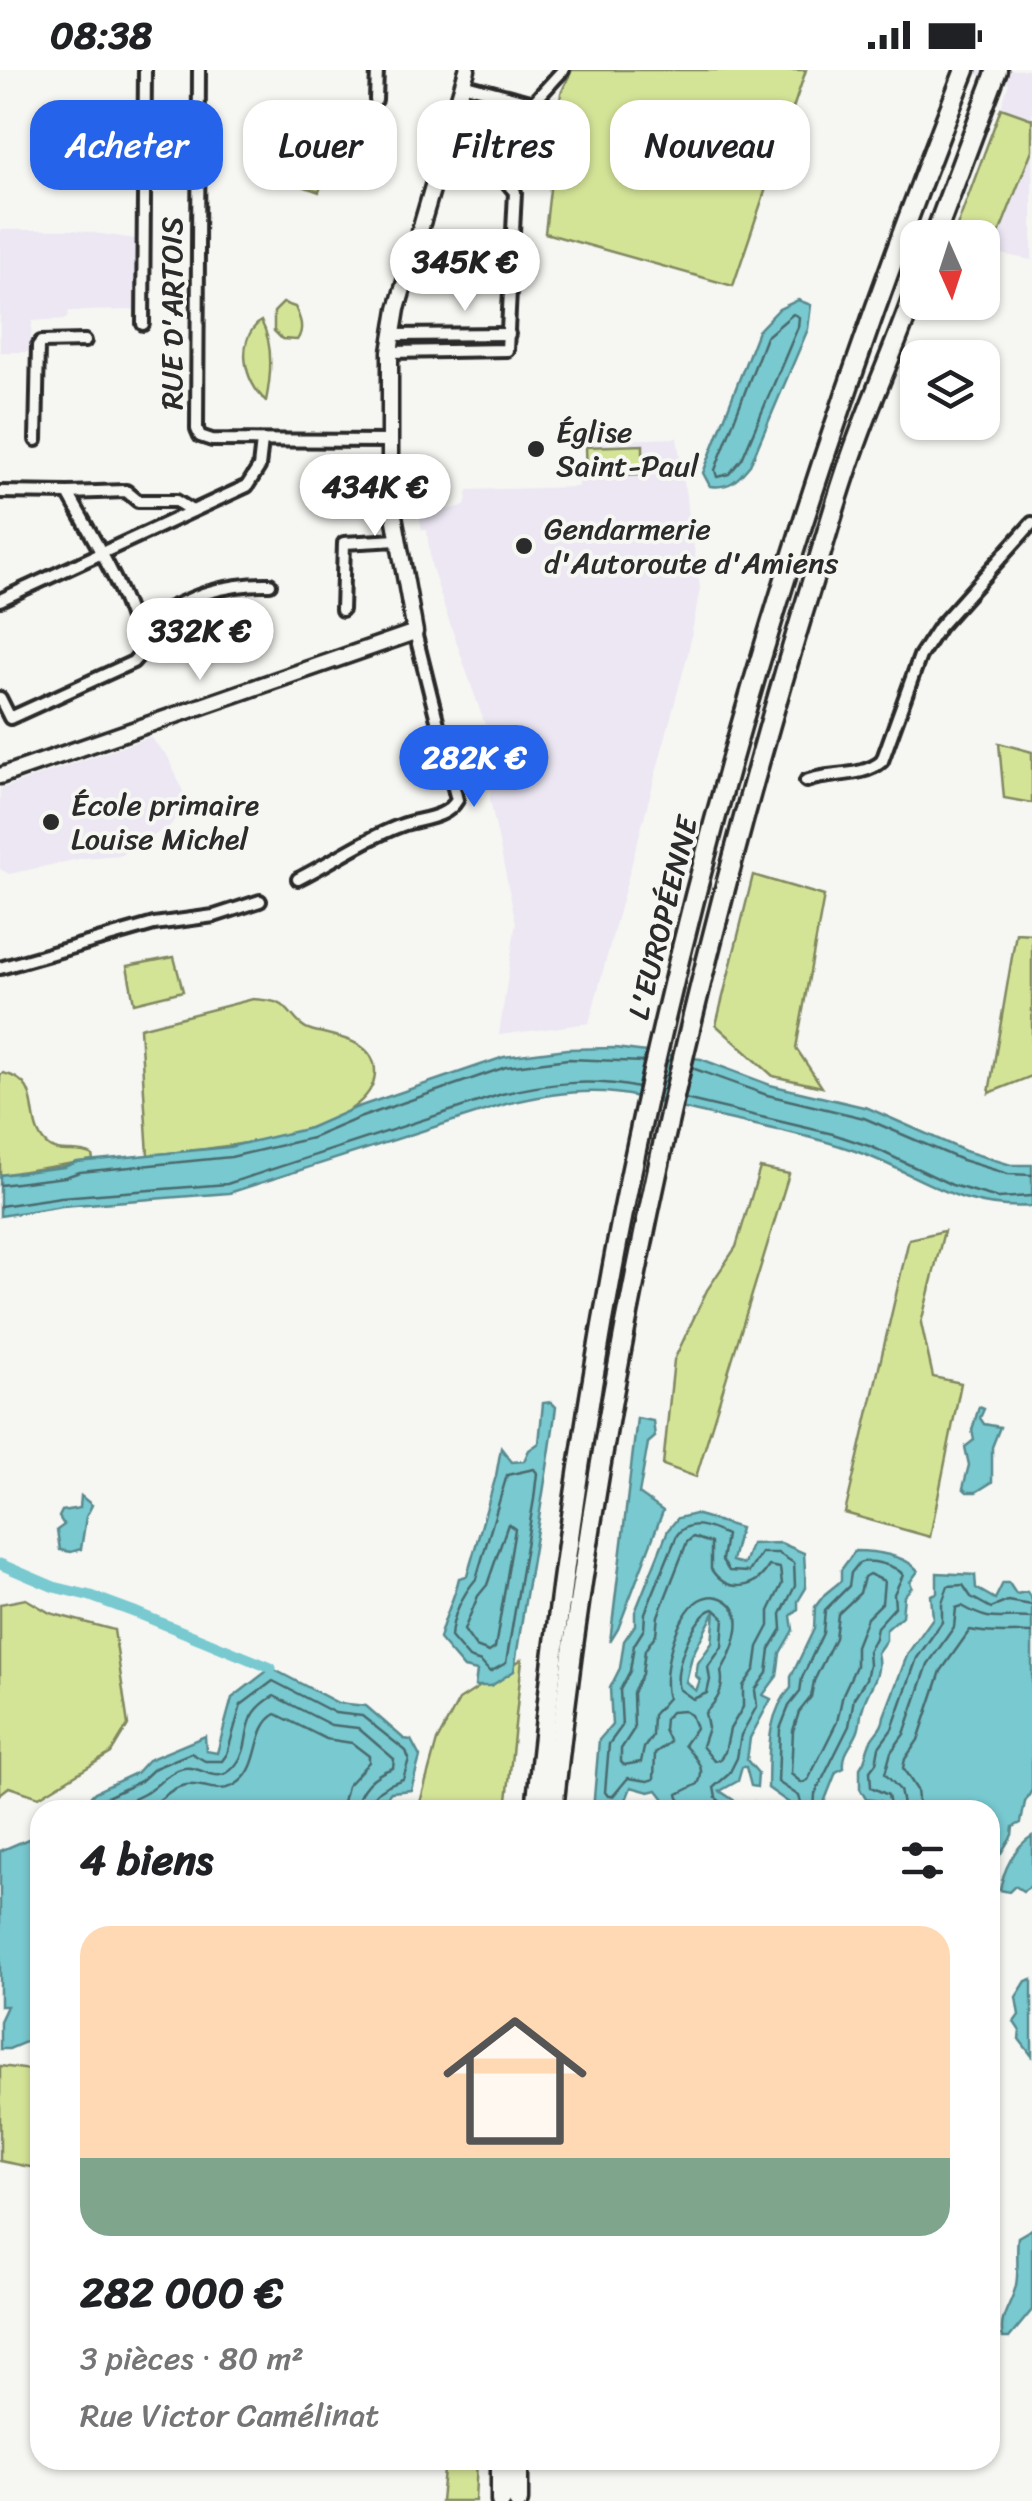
<!DOCTYPE html>
<html lang="fr">
<meta charset="utf-8">
<style>
body{margin:0;font-family:Sriracha,sans-serif;background:#f2f2f2;color:#202124;height:100vh;display:flex;flex-direction:column;font-size:38px;white-space:nowrap}
*{box-sizing:border-box;margin:0}
p{font-size:32px;color:#757577}
.icon{flex:none;width:55px;height:55px;fill:none;stroke:currentColor;stroke-width:2;stroke-linecap:round;stroke-linejoin:round}
.map{position:relative;flex:1;overflow:hidden}
.details{position:absolute;left:30px;top:1730px;width:970px;height:670px;display:flex;flex-direction:column;background:#fff;border-radius:30px;box-shadow:0 2px 8px #0004}
.details>*{flex:none}
.guide{position:absolute;left:30px;top:30px;width:972px;height:90px;display:flex;gap:20px}
.needle{width:65px;rotate:177deg}
.tools{position:absolute;left:900px;top:150px;display:grid;gap:20px}
.tools a{display:grid;place-items:center;width:100px;height:100px;border-radius:20px;background:#fff;box-shadow:0 2px 8px #0004;font-size:50px}
.price{position:absolute;translate:-50% -85px;padding:0 22px;border-radius:35px;background:#fff;color:#222;font-size:32px;line-height:65px;filter:drop-shadow(0 2px 5px #0008)}
.price::after{content:'';position:absolute;left:50%;top:60px;width:30px;height:22px;margin-left:-15px;background:inherit;clip-path:polygon(0 0,100% 0,50% 100%)}
.price.on{background:#2563eb;color:#fff}
ul{padding:0;list-style:none}
li{display:grid;align-content:center;gap:20px;height:530px;padding:0 50px}
li+li{border-top:2px solid #e0e0e0}
li span{display:grid;place-items:center;height:310px;border-radius:30px;color:#555}
li>.icon{margin-inline-start:auto}
span .icon{width:180px;height:180px;fill:#fffc;stroke-width:1}
li b{font-size:42px}
h2{display:flex;justify-content:space-between;align-items:center;height:120px;padding:0 50px;font-size:42px}
.chip{padding:0 35px;border-radius:30px;background:#fff;box-shadow:0 2px 8px #0004;font-size:35px;line-height:90px}
.chip.on{background:#2563eb;color:#fff}
.status{display:flex;justify-content:space-between;align-items:center;height:70px;padding:0 50px;background:#fff;direction:ltr}
.status svg{height:28px;fill:currentColor}
.map>svg:first-child{display:block}
.built{fill:#ece7f3}
.green{fill:#d4e497;stroke:#808861;stroke-width:2.5}
.water{fill:#78c9d0;stroke:#598a8e;stroke-width:2.5;fill-rule:evenodd}
.lines{fill:none;stroke-linecap:round;stroke-linejoin:round}
.shore{stroke:#4a6a6d;stroke-width:2.5}
.canal{stroke:#78c9d0;stroke-width:11}
.street-casing{stroke:#2b2b2b;stroke-width:18}
.secondary-casing{stroke:#2b2b2b;stroke-width:21}
.highway-casing{stroke:#2b2b2b;stroke-width:25}
.street{stroke:#f6f6f2;stroke-width:10}
.secondary{stroke:#f6f6f2;stroke-width:14}
.highway{stroke:#f6f6f2;stroke-width:18}
.poi-dot{fill:#2b2b2b;stroke:#f6f6f2;stroke-width:4}
.labels{text-anchor:middle;stroke-width:8;stroke-linejoin:round;paint-order:stroke}
.street-label{font-size:30px;fill:#2b2b2b;stroke:#f6f6f2}
.poi-label{font-size:30px;fill:#2b2b2b;stroke:#f6f6f2;text-anchor:start}
</style>
<div class="status"><b>08:38</b><svg viewBox="0 0 49 12"><path d="M0 12V9h3v3zM5 12V6h3v6zM10 12V3h3v9zM15 12V0h3v12zM26 1h20v11H26zM47 4h2v5h-2z"/></svg></div>
<div class="map">
<svg width="1032" height="2431" viewBox="0 0 1032 2431">
<rect width="100%" height="100%" fill="#f6f6f2"/>
<filter id="ink" filterUnits="userSpaceOnUse"><feTurbulence type="fractalNoise" baseFrequency=".01" numOctaves="2"/><feDisplacementMap in="SourceGraphic" scale="20" xChannelSelector="R" yChannelSelector="G"/><feConvolveMatrix kernelMatrix="1 2 1 2 8 2 1 2 1" color-interpolation-filters="sRGB"/></filter>
<g filter="url(#ink)">
<g class="built">
<path d="M961,0h71v49l-31,-11 8,-25z"/>
<path d="M1032,80v110l-41,-8z"/>
<path d="M0,160h73l63,9 -1,71 -66,1 -3,8 -34,2 -2,31h-30z"/>
<path d="M677,368l23,150 -12,65 -99,370 -90,12 17,-112 -26,-124 4,-48 -50,-145 -13,-42 -4,-34h-5l-3,-15 46,-9 3,-16 110,-3 9,-46z"/>
<path d="M150,667l18,20 19,44 -17,25 -50,29 -37,3 -74,16 -9,-5v-80z"/>
</g>
<g class="green">
<path d="M572,0h234l-73,216 -188,-53 16,-140z"/>
<path d="M1001,38l31,11v31l-49,124 -1,-36 -29,-1z"/>
<path d="M285,50l53,19 -19,53 -53,-19z"/>
<path d="M347,60l27,10 -15,44 -27,-10z"/>
<path d="M283,233l12,4c5,11 10,22 2,33l-15,-1 -8,-8v-19z"/>
<path d="M261,251c13,23 10,55 5,80 -22,-19 -31,-61 -5,-80z"/>
<path d="M643,375v30l-56,1 -1,-29z"/>
<path d="M999,673l33,9v51l-28,-5z"/>
<path d="M753,805l71,21 -28,152 26,39 -49,-11 -57,-51z"/>
<path d="M1016,863l16,1v142l-43,17z"/>
<path d="M174,887l9,34 -49,12 -7,-37z"/>
<path d="M253,929c9,1 22,1 29,6 11,8 15,21 29,25 24,7 65,10 64,43 -3,65 -178,77 -227,82l-8,-127z"/>
<path d="M3,1003c43,9 20,48 43,71 12,12 32,3 46,11l1,5 -93,15v-100z"/>
<path d="M760,1098l29,6 -93,303 -33,-12 11,-105 33,-70 29,-43z"/>
<path d="M944,1161l-23,92 12,54 28,6 -31,154 -85,-24 64,-274z"/>
<path d="M26,1529l24,14 64,17 14,95 -17,28 -72,44 -30,-10 -9,7v-190z"/>
<path d="M522,1589l-16,151h-88l19,-69 22,-41z"/>
<path d="M0,1996l40,5v98l-40,-8z"/>
<path d="M445,2390h32l-2,41h-34z"/>
</g>
<g class="water">
<path d="M798,230l13,5 -3,24 -58,136c-12,14 -19,24 -40,21l-7,-13 55,-142 21,-22z"/>
<path d="M615,978l86,11 69,26 98,23 97,43 46,14h21v41c-70,5 -105,-27 -166,-51 -52,-20 -110,-29 -164,-42 -32,-7 -65,-19 -98,-21 -33,-2 -66,4 -98,12l-277,89 -167,13 -62,10v-41l64,-8 13,-5 152,-15 81,-19 45,-20 149,-51 63,-8z"/>
<path d="M551,1332l5,5c-12,89 -29,176 -42,264l-23,15h-16l2,-15 -13,-3 -25,-29c5,-22 15,-39 20,-61l8,-2 29,-100 5,-28 11,14 12,-1 5,-11 10,-7 4,-40z"/>
<path d="M979,1337l5,2 -4,9 4,6 16,3 -8,20v35l-16,10h-9l-4,-4 6,-23 -4,-18 9,-7 -2,-10z"/>
<path d="M637,1348l16,3 2,16 -7,6 -9,51 24,17 -45,118 -8,13z"/>
<path d="M81,1426l11,9 -6,12 -5,32 -10,3 -11,-2 -3,-20 7,-5 -5,-8 3,-6 18,-3z"/>
<path d="M695,1444l45,14 -8,33 12,3 7,-20 30,-1 23,10 2,35 -8,13v8l-7,7 2,14 -13,23 -3,23 -14,19 8,4 -21,39 -3,22 11,13 -1,14 -6,-1 -5,-19h-4l-4,14 -18,10 18,12 17,-1 12,8h-89l-11,-7 -10,-13 -8,2 -18,-5 -9,23h-29l6,-70 13,-15 -2,-37 10,-20 4,-27 11,-16v-13l33,-82 10,-12zM715,1541l-3,32 -14,20 -2,13 4,4 -4,11 -10,-9 6,-26z"/>
<path d="M855,1481c19,0 51,4 63,20l-8,11 2,5 -8,9 -2,20 -16,14v10l-9,13c6,23 -9,34 -14,54 -3,7 -2,16 -5,24 -5,14 -16,21 -14,37l-8,4 -15,38h-22l-31,-22c1,-34 -2,-74 23,-100v-11l23,-48 1,-22 10,-13 16,-13v-11z"/>
<path d="M937,1503l38,2 1,13 19,11 8,-16h6l7,11 11,-2 5,8v190l-7,12 -4,21 -8,4 -1,8 -22,36v-61h-108l-1,-9 -15,-2 -6,-10v-21c7,-9 5,-13 9,-23 4,-12 14,-15 15,-29l24,-63 25,-35 -2,-23 6,-2z"/>
<path d="M271,1598l67,35 28,3 38,33 7,1 9,17 -9,33 -20,2 -12,14 -9,4h-293l18,-18 41,-19 12,-13 57,-24 1,15 11,2 15,-55z"/>
<path d="M40,1764v202l-31,13h-9v-28l7,-15h-7v-155z"/>
<path d="M1032,1766v49l-9,6 -8,-5 -6,6 -9,-2c3,-19 15,-44 32,-54z"/>
<path d="M1032,1909v77l-13,-17 1,-8 -6,-9 5,-7 -3,-18 10,-16z"/>
<path d="M1032,2159v81l-23,28h-6c-5,-22 9,-33 13,-53 3,-15 0,-32 2,-48z"/>
</g>
<g class="lines">
<g class="shore">
<path d="M793,244l6,3 -1,10 -56,132 -13,15 -12,3 -2,-7 51,-133z"/>
<path d="M692,998l75,27 97,23 98,42 46,14 24,1"/>
<path d="M685,1029l148,35 39,13 80,38 46,13 34,-2"/>
<path d="M0,1115l65,-8 15,-5 151,-15 81,-19 47,-20 147,-51 62,-8 76,3"/>
<path d="M0,1136l61,-9 166,-13 275,-90c46,-11 90,-16 136,-6"/>
<path d="M534,1399l3,4 -3,26 -28,164 -16,9 -9,-10 -12,-4 -18,-21c1,-21 12,-43 25,-58l31,-104z"/>
<path d="M508,1454l7,5 -20,119 -6,4 -13,-5 -12,-17 14,-34 9,-11z"/>
<path d="M693,1467l18,6v26c16,25 44,21 58,-3l11,2 2,16 -13,27v15l-11,21 -3,22 -12,17v21l-13,22 -5,23 -6,8 -5,1 -12,-15 6,-18 -3,-15c9,-10 17,-18 17,-33 0,-10 -3,-5 2,-14 10,-18 26,-56 -3,-68 -7,-3 -15,-2 -22,2 -23,14 -39,74 -31,98l-15,17 -1,21 -8,12 -3,14 -17,3 -3,-3v-13l13,-20 -1,-36 9,-19 3,-24 11,-16 2,-18 29,-74z"/>
<path d="M869,1504l15,7 -2,22 -15,15 -11,28v20l-13,28 -6,28 -29,58 -6,3 -11,-9 2,-43 6,-19 12,-15 3,-16 21,-43 3,-24 22,-21 4,-16z"/>
<path d="M714,1539l10,9 -2,29 -14,20 2,13 -3,13 -14,6 -14,-10c-7,-19 15,-76 35,-80z"/>
<path d="M91,1740l10,-10 40,-19 14,-13 36,-15 14,8h17l5,-7 14,-49 32,-24 62,32 27,3 44,35 3,8 -6,20c-15,6 -32,11 -34,31"/>
<path d="M109,1740c11,-5 24,-10 35,-16 14,-7 29,-29 47,-26 15,2 28,16 43,-1 22,-24 1,-49 40,-71l57,29 27,3 36,31 -1,9c-19,6 -35,21 -37,42"/>
<path d="M145,1740c14,-7 25,-23 41,-25 19,-3 34,12 53,-3 23,-17 13,-55 37,-68l50,25 26,4 17,13v6l-22,24 -6,24"/>
<path d="M682,1740l-4,-16 20,-10c9,-17 -3,-26 -14,-39l12,-17 -5,-13 -7,-4 -13,1 -6,7 -1,11 6,12 -15,11 -1,26 -6,2 -20,-3 -15,18h-5l-3,-4 4,-48 13,-18 -2,-36 10,-19 4,-26 10,-16 1,-16 32,-78c13,-17 32,-8 49,0l-4,25 7,11 20,1 12,-19h17l16,10 1,23 -14,28 1,15 -12,20 -3,24 -12,17 2,16 -16,29 -4,23 -8,16 -15,13 2,11 15,12"/>
<path d="M803,1740l-4,-14 -21,-14 2,-53 9,-23 11,-14 2,-14 21,-45 2,-23 24,-24 2,-13 8,-10c11,-4 37,2 44,12l-9,19 1,13 -18,20 -2,11 -7,13 1,14 -3,14 -12,19 -5,28 -34,68 -1,16"/>
<path d="M891,1740l-3,-15 -17,-8 -1,-16 6,-8 3,-16 13,-18 25,-71 25,-36v-19l6,-17 15,-1 8,12 20,11 17,-7 24,4"/>
<path d="M904,1740l-4,-20 -15,-16 6,-22 13,-18 24,-70 26,-37 2,-19 6,-2c33,19 36,9 70,12"/>
<path d="M919,1740l-2,-20 -14,-22 2,-9 13,-19 23,-69 29,-41c22,5 40,2 62,3"/>
</g>
<path class="canal" d="M0,1494l54,23 37,9 46,17 134,55"/>
<defs>
<g id="street">
<path d="M199,0l-2,359 3,7 12,4 177,1"/>
<path d="M462,14l71,19 30,-33"/>
<path d="M376,30l1,-30"/>
<path d="M143,254l2,-254"/>
<path d="M392,265l117,-1"/>
<path d="M390,282l117,-2 8,-158 -11,-13 -63,-17"/>
<path d="M36,370l2,-94 3,-4 44,-1"/>
<path d="M0,422l68,1c27,49 63,105 72,161l-7,8 -123,56 -10,-20"/>
<path d="M68,423l58,-2 12,10h38l16,10"/>
<path d="M0,530l247,-114 12,-19 3,-26"/>
<path d="M342,540l2,-67 53,-3"/>
<path d="M133,556c51,-24 79,-43 137,-42"/>
<path d="M806,711c23,-9 57,-3 76,-20l38,-105 19,-29 93,-104"/>
<path d="M298,809c34,-17 68,-41 104,-54 20,-7 44,-6 55,-25l-42,-168"/>
<path d="M0,898l154,-44 60,-8 46,-15"/>
</g>
<path id="secondary" d="M0,706l415,-144 -25,-139v-141l7,-43 70,-239"/>
<g id="highway">
<path d="M934,168l63,-168"/>
<path d="M536,1740c23,-224 55,-450 102,-670 77,-365 190,-723 327,-1070"/>
<path d="M553,1740c45,-422 139,-839 264,-1244 13,-43 25,-86 41,-128 19,-52 42,-103 60,-155"/>
<path d="M501,2431v-41"/>
<path d="M518,2431v-41"/>
</g>
</defs>
<use href="#street" class="street-casing"/>
<use href="#secondary" class="secondary-casing"/>
<use href="#highway" class="highway-casing"/>
<use href="#street" class="street"/>
<use href="#secondary" class="secondary"/>
<use href="#highway" class="highway"/>
</g>
</g>
<g class="poi-dot">
<circle cx="536" cy="379" r="10"/>
<circle cx="524" cy="476" r="10"/>
<circle cx="51" cy="752" r="10"/>
</g>
<g class="labels">
<g class="street-label">
<text transform="translate(172 243) rotate(-90)" y="10">RUE D'ARTOIS</text>
<text transform="translate(663 848) rotate(-76)" y="10">L'EUROPÉENNE</text>
</g>
<g class="poi-label">
<text x="556" y="372">Église<tspan x="556" dy="34">Saint-Paul</tspan></text>
<text x="544" y="469">Gendarmerie<tspan x="544" dy="34">d'Autoroute d'Amiens</tspan></text>
<text x="71" y="745">École primaire<tspan x="71" dy="34">Louise Michel</tspan></text>
</g>
</g>
</svg>
<div class="tools">
<a><svg class="needle" viewBox="-14 -14 28 28"><path d="M0-13l5 13h-10z" fill="#e53935"/><path d="M0 13l5-13h-10z" fill="#757577"/></svg></a>
<a><svg class="icon" aria-label="layers" viewBox="0 0 24 24"><path d="M12 4l9 5-9 5-9-5zM3 14l9 5 9-5"/></svg></a>
</div>
<b class="price" style="left:465px;top:244px">345K €</b>
<b class="price" style="left:375px;top:469px">434K €</b>
<b class="price" style="left:200px;top:613px">332K €</b>
<b class="price on" style="left:474px;top:740px">282K €</b>
<div class="guide">
<a class="chip on">Acheter</a>
<a class="chip">Louer</a>
<a class="chip">Filtres</a>
<a class="chip">Nouveau</a>
</div>
<section class="details">
<h2>4 biens<svg class="icon" aria-label="filters" viewBox="0 0 24 24"><path d="M4 7h16M4 17h16"/><circle cx="9" cy="7" r="2"/><circle cx="15" cy="17" r="2"/></svg></h2>
<ul>
<li><span style="background:linear-gradient(#ffd9b3 75%,#7fa58c 0)"><svg class="icon" aria-label="home" viewBox="0 0 24 24"><path d="M3 11l9-7 9 7M6 9v11h12V9"/></svg></span><div><b>282 000 €</b><p>3 pièces · 80 m²</p><p>Rue Victor Camélinat</p></div></li>
</ul>
</section>
</div>
